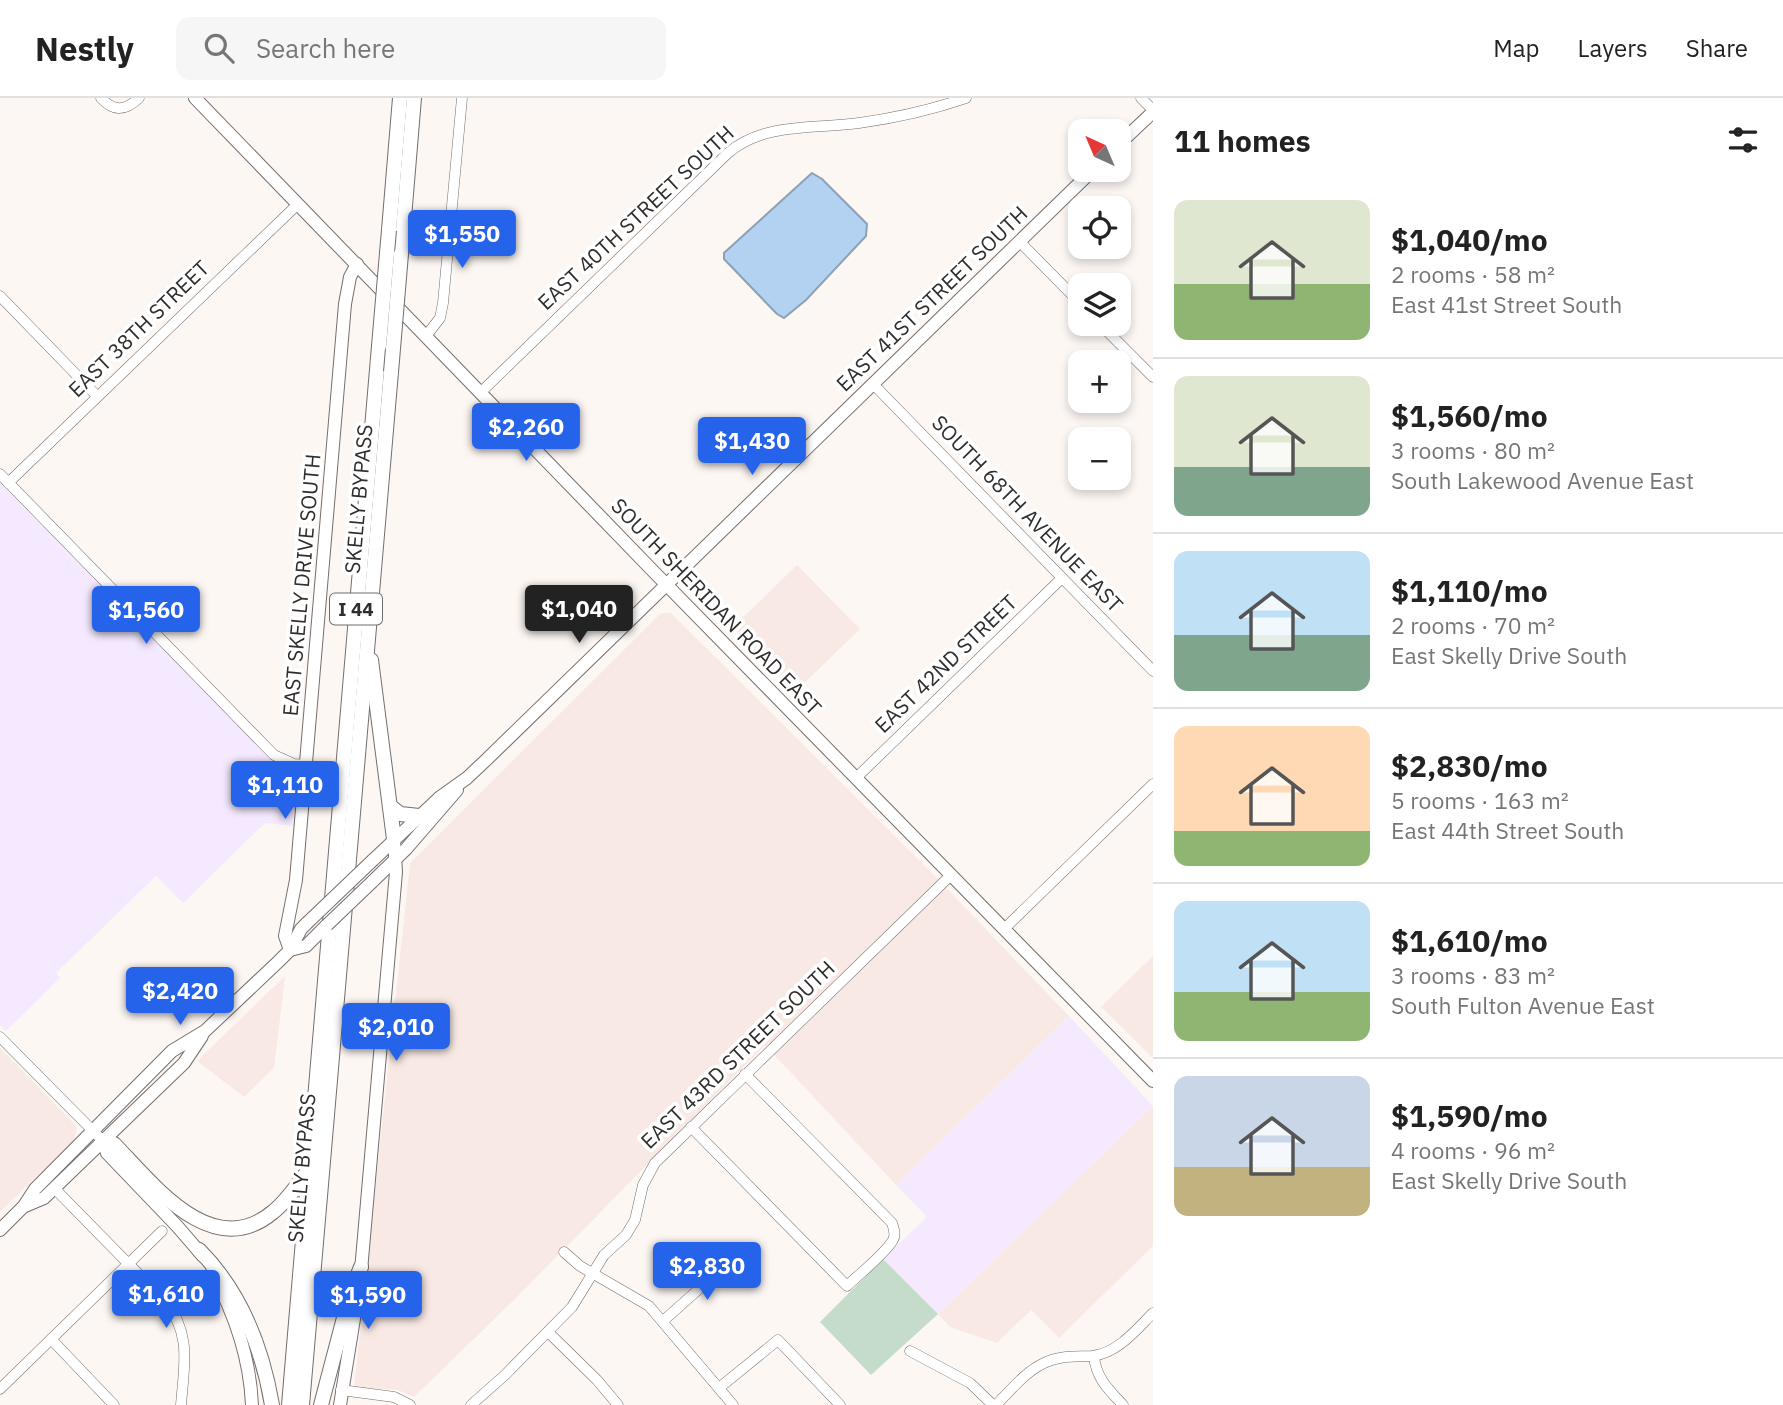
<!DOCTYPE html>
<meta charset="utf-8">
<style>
body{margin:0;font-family:"IBM Plex Sans",sans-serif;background:#f6f6f6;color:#222;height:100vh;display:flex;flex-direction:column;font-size:26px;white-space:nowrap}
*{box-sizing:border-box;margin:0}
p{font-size:23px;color:#767676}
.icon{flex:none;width:38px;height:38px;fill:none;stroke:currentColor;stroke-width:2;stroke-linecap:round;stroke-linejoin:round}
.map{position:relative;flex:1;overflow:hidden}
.sheet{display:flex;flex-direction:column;background:#fff;width:630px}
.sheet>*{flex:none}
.needle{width:46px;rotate:316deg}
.buttons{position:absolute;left:1068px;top:21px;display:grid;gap:14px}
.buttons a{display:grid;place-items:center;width:63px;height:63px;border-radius:14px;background:#fff;box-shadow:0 4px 10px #0003;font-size:35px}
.price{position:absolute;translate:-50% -60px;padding:0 16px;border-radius:7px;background:#2563eb;color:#fff;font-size:23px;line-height:46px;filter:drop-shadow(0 2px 4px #0008)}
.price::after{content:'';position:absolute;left:50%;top:42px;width:21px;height:16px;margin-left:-10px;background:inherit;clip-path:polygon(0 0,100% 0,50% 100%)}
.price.on{background:#222;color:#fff}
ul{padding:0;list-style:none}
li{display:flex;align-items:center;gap:21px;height:175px;padding:0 21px}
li+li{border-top:2px solid #e0e0e0}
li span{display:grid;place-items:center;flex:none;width:196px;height:140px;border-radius:14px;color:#555}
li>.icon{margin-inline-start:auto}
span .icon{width:84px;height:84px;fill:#fffc;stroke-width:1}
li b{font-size:30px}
h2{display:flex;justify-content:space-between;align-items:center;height:84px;padding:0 21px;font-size:30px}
header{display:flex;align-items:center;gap:42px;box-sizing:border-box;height:98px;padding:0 35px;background:#fff;border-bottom:2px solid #e0e0e0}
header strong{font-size:33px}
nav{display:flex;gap:38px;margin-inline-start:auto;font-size:24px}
.search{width:490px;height:63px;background:#f6f6f6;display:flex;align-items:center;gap:18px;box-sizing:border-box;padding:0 24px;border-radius:14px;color:#767676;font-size:26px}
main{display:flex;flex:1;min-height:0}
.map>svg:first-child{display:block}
.built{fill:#f8e9e4}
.education{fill:#f4e9ff}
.green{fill:#c5dccb}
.water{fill:#b3d2f1;stroke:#8ca1b6;stroke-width:2}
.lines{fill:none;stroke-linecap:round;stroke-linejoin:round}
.minor-casing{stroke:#746e6c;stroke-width:11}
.major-casing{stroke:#746e6c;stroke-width:14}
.highway-casing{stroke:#746e6c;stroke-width:16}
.minor{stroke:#fff;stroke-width:10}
.major{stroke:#fff;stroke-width:12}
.highway{stroke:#fff;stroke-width:14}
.major-bridge-casing{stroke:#746e6c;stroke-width:14;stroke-linecap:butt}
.highway-bridge-casing{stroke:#746e6c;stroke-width:16;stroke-linecap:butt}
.major-bridge{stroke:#fff;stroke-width:12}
.highway-bridge{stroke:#fff;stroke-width:14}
.labels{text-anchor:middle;stroke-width:7;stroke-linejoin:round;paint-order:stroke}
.shield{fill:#fff;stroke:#6e6d6c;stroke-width:2}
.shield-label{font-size:19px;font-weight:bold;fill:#302e2d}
.street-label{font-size:21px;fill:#302e2d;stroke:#fff}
</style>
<header>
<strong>Nestly</strong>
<div class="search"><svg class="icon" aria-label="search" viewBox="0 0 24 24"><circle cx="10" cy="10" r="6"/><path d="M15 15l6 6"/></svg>Search here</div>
<nav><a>Map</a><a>Layers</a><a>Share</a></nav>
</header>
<main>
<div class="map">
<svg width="1153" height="1307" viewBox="0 0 1153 1307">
<rect width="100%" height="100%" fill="#fdf7f4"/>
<g class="built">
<path d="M797,467l63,64 -66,64 -61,-66z"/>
<path d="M661,515h10l263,262 135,141 -173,169 -131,-140 -250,254 -101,98 -16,-7 -44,-3 56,-524z"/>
<path d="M1153,858v102l-52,-51z"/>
<path d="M285,878l-11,92 -30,29 -47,-36z"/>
<path d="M0,950l77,79 -3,13 -74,72z"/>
<path d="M1153,1008v140l-94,92 -28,-28 -34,33 -47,-16 -12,-13z"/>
</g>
<g class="education">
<path d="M0,385l281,286 15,1 5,6 -6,50 -30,-3 -82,80 -27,-27 -100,97 4,5 -54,53 -6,-6z"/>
<path d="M1069,918l84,90 -215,208 -55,-55 44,-42 -31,-32z"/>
</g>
<path class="green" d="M883,1161l55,55 -67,61 -51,-53z"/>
<path class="water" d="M812,75l10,6 45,45 -1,12 -60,64 -22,18 -7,-4 -53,-55v-6z"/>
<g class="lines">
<defs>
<g id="minor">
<path d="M101,0c13,14 24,13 38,0"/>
<path d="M1141,0l12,12"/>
<path d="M1019,143l61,62"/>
<path d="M0,198l97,100"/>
<path d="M1100,226l53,53"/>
<path d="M426,238l14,-18 3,-15 19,-205"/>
<path d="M873,286l280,287"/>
<path d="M481,294l247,-239c36,-31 87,-24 131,-30 36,-5 72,-13 107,-25"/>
<path d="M0,376l274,281 20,9 12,1"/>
<path d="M8,385l290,-279"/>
<path d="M856,680l206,-200"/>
<path d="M1004,831l149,-145"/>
<path d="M0,939l98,99"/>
<path d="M691,1029l156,159c11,-11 39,-33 46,-46 3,-5 1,-11 -1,-17l-147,-149"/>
<path d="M54,1090l111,113c27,33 19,64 16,104"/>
<path d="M564,1154l16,14 69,40 84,99"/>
<path d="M663,1223l46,-41 10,-21"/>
<path d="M548,1234l49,48 21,25"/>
<path d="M51,1241l63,66"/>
<path d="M910,1253l60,32 23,22"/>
<path d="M1094,1258c2,22 14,33 29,49"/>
<path d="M719,1290l59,-48 62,65"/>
<path d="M0,1291l162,-158"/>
<path d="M341,1292l53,7 16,8"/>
<path d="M471,1307l34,-30 67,-68 32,-52 22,-20 9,-15 8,-35 12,-22 296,-288"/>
<path d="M996,1307c15,-15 29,-33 48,-42 16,-8 32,-6 48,-7 26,-3 44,-26 61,-43"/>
</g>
<g id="major">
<path d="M195,0l458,473 500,510"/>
<path d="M1118,47l35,-33"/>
<path d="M373,762l66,-62 28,-20 17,-16 609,-592"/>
<path d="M372,784l34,-33 51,-59"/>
<path d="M290,852l-5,-14 11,-56 49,-576 5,-27 7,-13"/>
<path d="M290,852l16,-4 21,-21"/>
<path d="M103,1043l4,12 70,73 26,30"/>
<path d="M25,1108l19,-8 59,-57 81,-78 18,-27"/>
<path d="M0,1132l24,-24 11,-17 137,-138 33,-20 74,-70 11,-11 11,-21 6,-6"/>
<path d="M212,1174c23,42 38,85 40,133"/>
<path d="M340,1307l20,-123 36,-410 -2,-33"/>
</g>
<g id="highway">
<path d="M389,132l11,-132"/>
<path d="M401,156l13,-156"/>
<path d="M371,562l23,179"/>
<path d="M390,708l10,8 19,2"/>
<path d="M103,1043l11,3c39,40 98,119 159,68 14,-11 24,-27 35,-41"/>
<path d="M199,1152c42,42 63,97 73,155"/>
<path d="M289,1307l90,-1059"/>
<path d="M302,1307l89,-1033"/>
<path d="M321,1307l29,-110 11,-28"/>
</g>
</defs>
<use href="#minor" class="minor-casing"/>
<use href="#major" class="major-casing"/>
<use href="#highway" class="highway-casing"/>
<use href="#minor" class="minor"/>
<use href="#major" class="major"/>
<use href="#highway" class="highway"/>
<defs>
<g id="major-bridge">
<path d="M307,825l66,-63"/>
<path d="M327,827l45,-43"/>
</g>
<g id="highway-bridge">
<path d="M379,248l10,-116"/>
<path d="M391,274l10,-118"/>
</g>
</defs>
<use href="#major-bridge" class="major-bridge-casing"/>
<use href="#highway-bridge" class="highway-bridge-casing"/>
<use href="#major-bridge" class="major-bridge"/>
<use href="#highway-bridge" class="highway-bridge"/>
</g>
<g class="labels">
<rect class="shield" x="330" y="495.5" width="52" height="31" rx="5"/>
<g class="shield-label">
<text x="356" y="518">I 44</text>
</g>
<g class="street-label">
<text transform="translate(636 120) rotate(-43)" y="7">EAST 40TH STREET SOUTH</text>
<text transform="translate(932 201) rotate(-44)" y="7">EAST 41ST STREET SOUTH</text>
<text transform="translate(139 231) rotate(-44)" y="7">EAST 38TH STREET</text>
<text transform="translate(359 401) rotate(-85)" y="7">SKELLY BYPASS</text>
<text transform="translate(1027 416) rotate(46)" y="7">SOUTH 68TH AVENUE EAST</text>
<text transform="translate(302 487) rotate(-85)" y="7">EAST SKELLY DRIVE SOUTH</text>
<text transform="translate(716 509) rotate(46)" y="7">SOUTH SHERIDAN ROAD EAST</text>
<text transform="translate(946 566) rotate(-44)" y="7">EAST 42ND STREET</text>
<text transform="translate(738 957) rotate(-44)" y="7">EAST 43RD STREET SOUTH</text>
<text transform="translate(302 1070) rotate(-85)" y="7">SKELLY BYPASS</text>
</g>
</g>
</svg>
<div class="buttons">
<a><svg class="needle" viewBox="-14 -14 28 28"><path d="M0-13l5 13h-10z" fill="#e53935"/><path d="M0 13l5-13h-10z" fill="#767676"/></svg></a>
<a><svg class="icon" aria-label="locate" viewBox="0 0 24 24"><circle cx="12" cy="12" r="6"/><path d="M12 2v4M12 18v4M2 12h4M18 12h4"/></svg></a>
<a><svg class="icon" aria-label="layers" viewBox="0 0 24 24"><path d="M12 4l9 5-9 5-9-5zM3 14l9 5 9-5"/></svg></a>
<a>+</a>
<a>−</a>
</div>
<b class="price" style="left:462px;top:172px">$1,550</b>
<b class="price" style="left:526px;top:365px">$2,260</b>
<b class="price" style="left:752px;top:379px">$1,430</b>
<b class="price on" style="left:579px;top:547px">$1,040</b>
<b class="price" style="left:146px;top:548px">$1,560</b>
<b class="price" style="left:285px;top:723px">$1,110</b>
<b class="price" style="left:180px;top:929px">$2,420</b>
<b class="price" style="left:396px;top:965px">$2,010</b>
<b class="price" style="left:707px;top:1204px">$2,830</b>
<b class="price" style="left:166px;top:1232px">$1,610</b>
<b class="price" style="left:368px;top:1233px">$1,590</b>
</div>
<section class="sheet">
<h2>11 homes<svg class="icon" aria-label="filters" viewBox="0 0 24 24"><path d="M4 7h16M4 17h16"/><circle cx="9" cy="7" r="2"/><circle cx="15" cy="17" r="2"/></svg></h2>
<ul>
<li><span style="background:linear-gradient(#dfe7d0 60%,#8fb573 0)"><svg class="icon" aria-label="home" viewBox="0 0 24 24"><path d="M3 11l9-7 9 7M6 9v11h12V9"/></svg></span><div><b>$1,040/mo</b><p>2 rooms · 58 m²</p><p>East 41st Street South</p></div></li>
<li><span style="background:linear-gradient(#dfe7d0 65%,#7fa58c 0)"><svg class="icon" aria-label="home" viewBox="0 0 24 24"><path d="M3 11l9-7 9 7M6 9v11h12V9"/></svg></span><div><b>$1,560/mo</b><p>3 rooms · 80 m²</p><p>South Lakewood Avenue East</p></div></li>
<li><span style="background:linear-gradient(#bfe0f5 60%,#7fa58c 0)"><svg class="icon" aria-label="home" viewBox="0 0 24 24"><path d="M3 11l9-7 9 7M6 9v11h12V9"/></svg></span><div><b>$1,110/mo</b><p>2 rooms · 70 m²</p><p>East Skelly Drive South</p></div></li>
<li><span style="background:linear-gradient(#ffd9b3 75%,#8fb573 0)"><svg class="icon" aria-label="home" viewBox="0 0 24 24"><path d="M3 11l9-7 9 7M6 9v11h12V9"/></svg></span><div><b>$2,830/mo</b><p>5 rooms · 163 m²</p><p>East 44th Street South</p></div></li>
<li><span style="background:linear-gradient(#bfe0f5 65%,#8fb573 0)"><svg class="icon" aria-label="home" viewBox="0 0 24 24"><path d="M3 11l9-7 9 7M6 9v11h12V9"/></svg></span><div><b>$1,610/mo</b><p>3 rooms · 83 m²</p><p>South Fulton Avenue East</p></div></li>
<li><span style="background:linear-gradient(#c9d6e8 65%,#c2b280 0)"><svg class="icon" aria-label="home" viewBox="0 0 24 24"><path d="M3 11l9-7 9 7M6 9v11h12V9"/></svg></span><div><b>$1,590/mo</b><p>4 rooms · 96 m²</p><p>East Skelly Drive South</p></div></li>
</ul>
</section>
</main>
